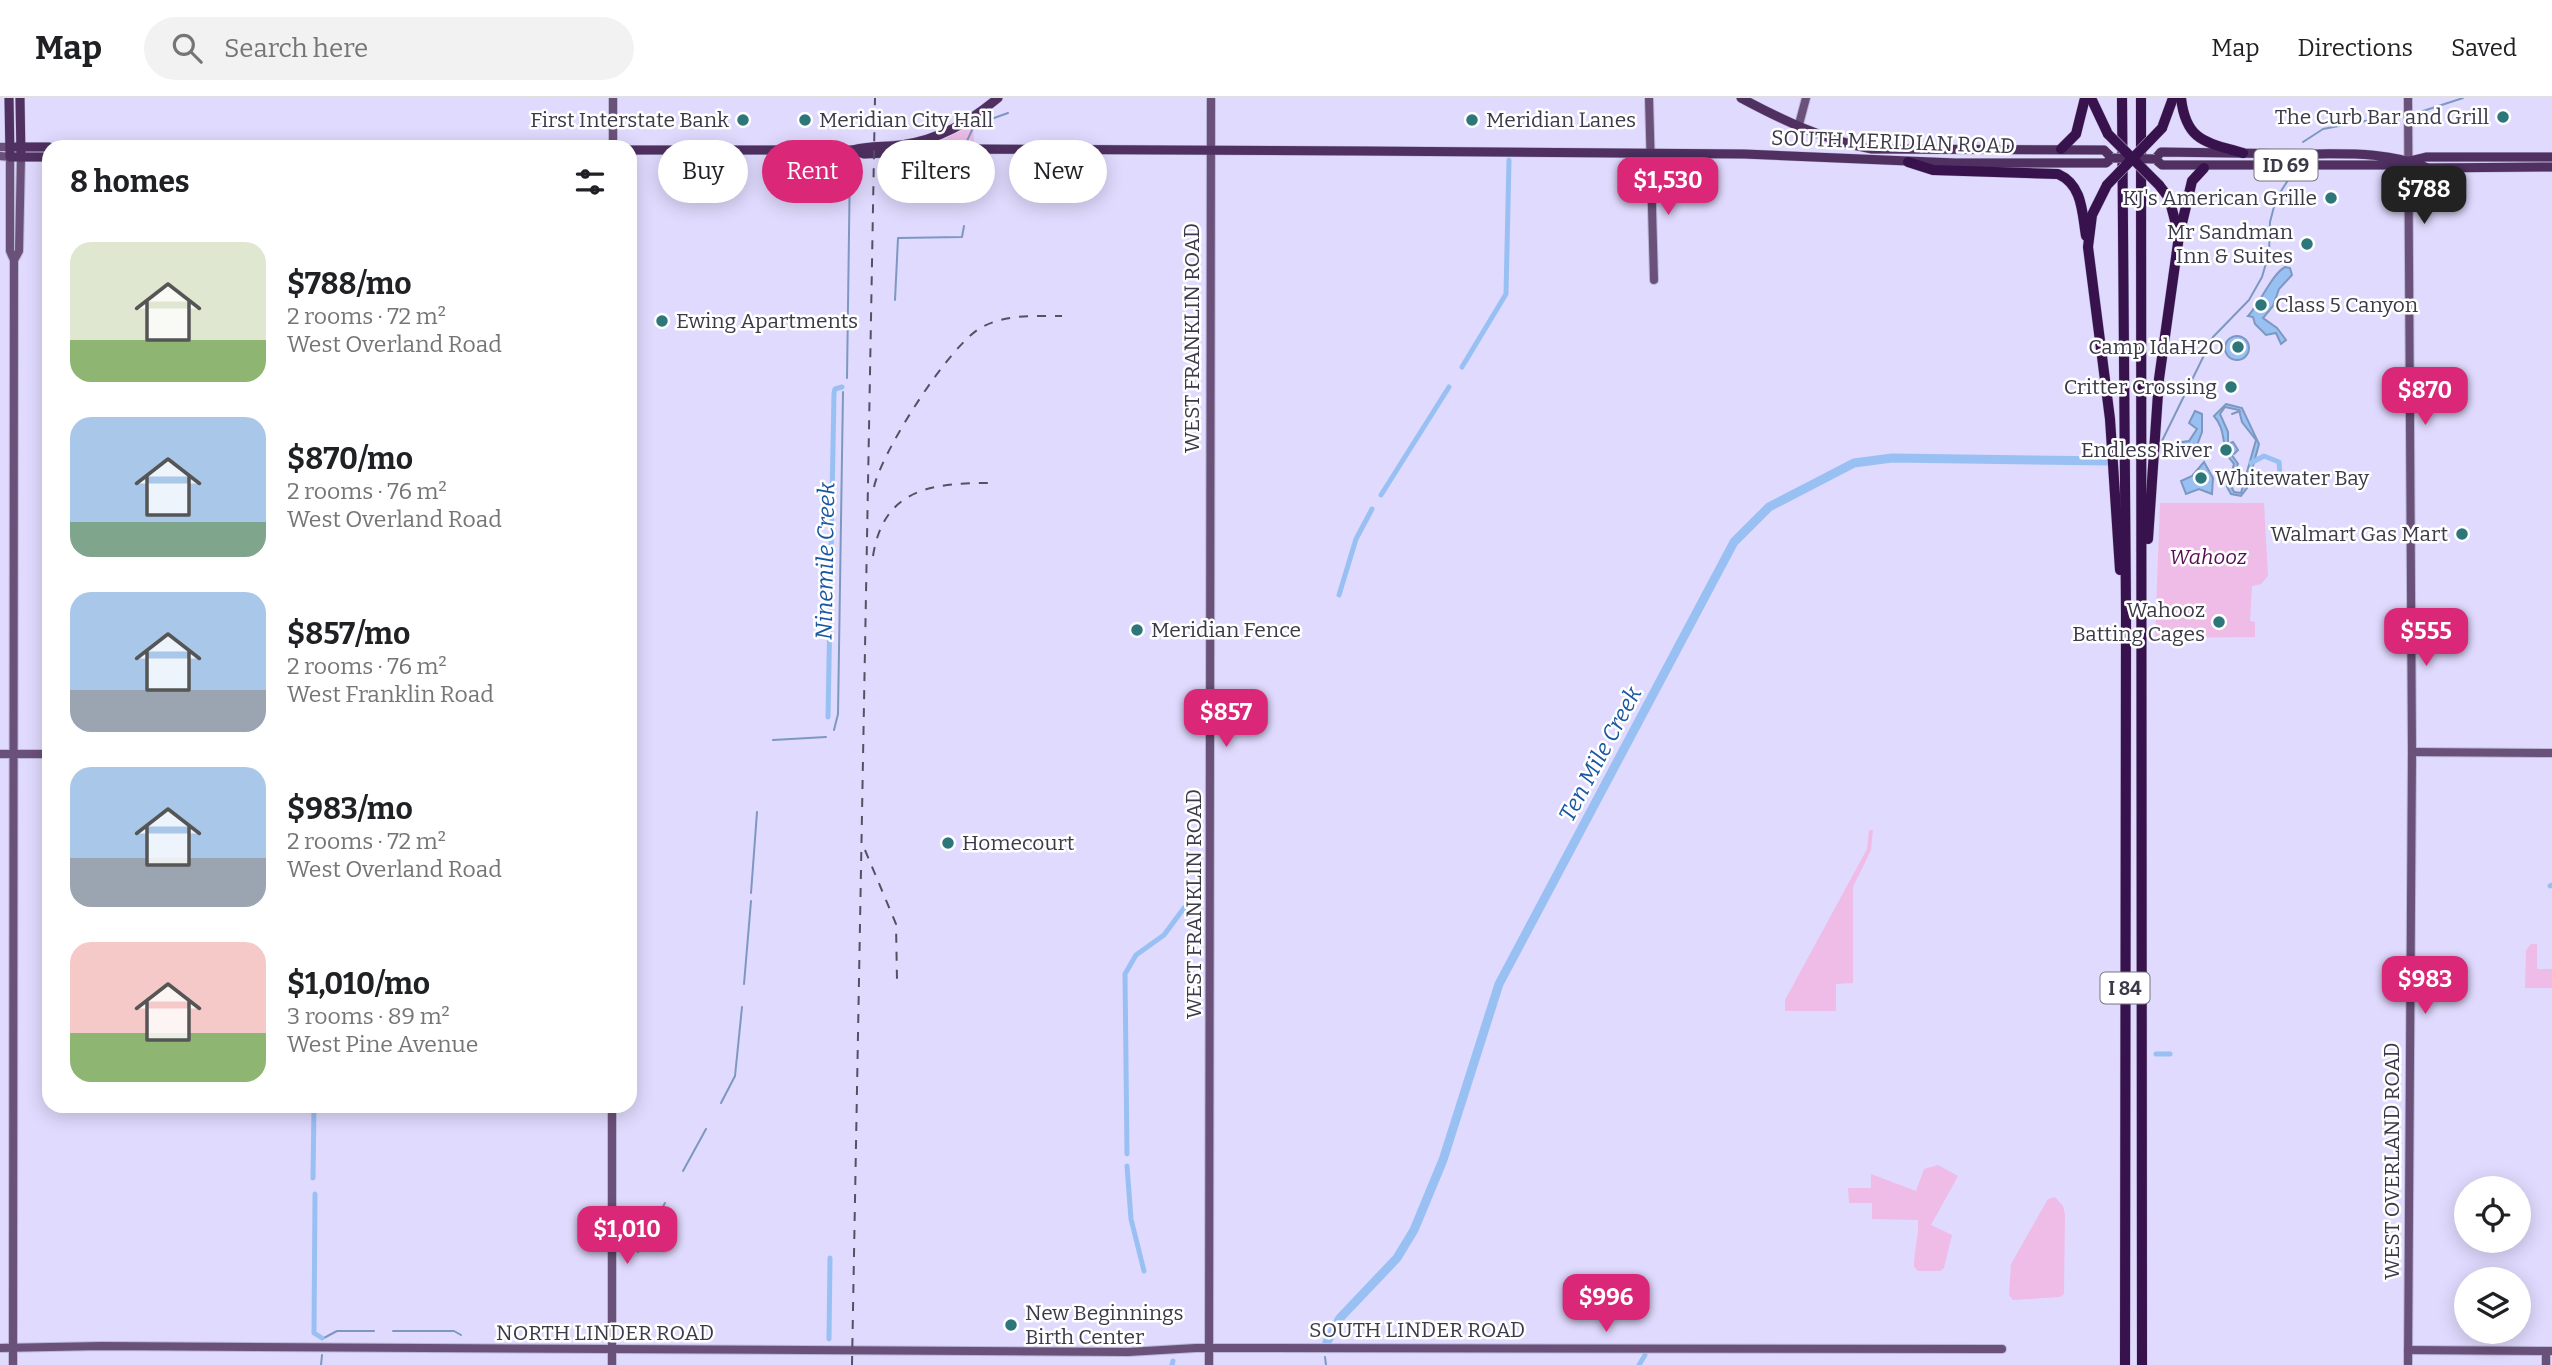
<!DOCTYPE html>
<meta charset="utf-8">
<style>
body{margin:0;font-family:Bitter,serif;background:#f2f2f2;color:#202124;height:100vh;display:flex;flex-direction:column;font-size:26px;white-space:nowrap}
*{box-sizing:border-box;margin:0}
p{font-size:23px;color:#757577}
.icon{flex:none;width:38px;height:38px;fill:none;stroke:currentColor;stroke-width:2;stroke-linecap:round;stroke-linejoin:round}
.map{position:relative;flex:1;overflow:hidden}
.sheet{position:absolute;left:42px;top:42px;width:595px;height:973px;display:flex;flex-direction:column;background:#fff;border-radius:21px;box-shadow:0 4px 18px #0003}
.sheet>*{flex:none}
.top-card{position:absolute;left:658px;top:42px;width:665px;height:63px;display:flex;gap:14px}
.buttons{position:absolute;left:2454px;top:1078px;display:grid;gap:14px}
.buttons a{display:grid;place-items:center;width:77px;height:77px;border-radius:50%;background:#fff;box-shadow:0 4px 18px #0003;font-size:35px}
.price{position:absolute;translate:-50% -60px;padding:0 16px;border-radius:14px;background:#db2777;color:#fff;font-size:23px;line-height:46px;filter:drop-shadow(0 2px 4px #0008)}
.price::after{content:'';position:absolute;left:50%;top:42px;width:21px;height:16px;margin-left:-10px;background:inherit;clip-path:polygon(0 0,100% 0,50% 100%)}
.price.selected{background:#222;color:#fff}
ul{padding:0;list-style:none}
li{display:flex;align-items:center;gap:21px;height:175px;padding:0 28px}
li span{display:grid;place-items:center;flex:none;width:196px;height:140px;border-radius:21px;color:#555}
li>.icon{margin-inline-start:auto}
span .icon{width:84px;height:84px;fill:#fffc;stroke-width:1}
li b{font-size:30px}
h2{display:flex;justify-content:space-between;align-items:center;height:84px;padding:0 28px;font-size:30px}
.tag{padding:0 24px;border-radius:32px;background:#fff;box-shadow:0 4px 18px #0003;font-size:24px;line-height:63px}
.tag.selected{background:#db2777;color:#fff}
header{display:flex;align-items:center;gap:42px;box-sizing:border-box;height:98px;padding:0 35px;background:#fff;border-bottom:2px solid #e0e0e0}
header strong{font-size:33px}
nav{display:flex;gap:38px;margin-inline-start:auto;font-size:24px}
.search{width:490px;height:63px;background:#f2f2f2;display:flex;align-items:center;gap:18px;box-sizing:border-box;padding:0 24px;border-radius:38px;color:#757577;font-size:26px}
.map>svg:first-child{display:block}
.green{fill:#eebce7}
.water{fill:#99c0f3;stroke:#7d98c0;stroke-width:2;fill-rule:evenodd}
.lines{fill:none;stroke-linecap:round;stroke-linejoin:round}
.stream{stroke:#7d98c0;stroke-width:2}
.canal{stroke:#99c0f3;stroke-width:5}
.river{stroke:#99c0f3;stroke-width:9}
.secondary-casing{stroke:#bcb7d6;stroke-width:10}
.primary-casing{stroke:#bcb7d6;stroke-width:10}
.highway-casing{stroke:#bcb7d6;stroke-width:11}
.secondary{stroke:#6a517a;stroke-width:8}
.primary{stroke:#4f3061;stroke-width:9}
.highway{stroke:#38124c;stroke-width:10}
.rail{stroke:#545163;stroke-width:2;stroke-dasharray:9 9;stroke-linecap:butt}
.primary-bridge-casing{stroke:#bcb7d6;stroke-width:10;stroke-linecap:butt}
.highway-bridge-casing{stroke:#bcb7d6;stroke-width:11;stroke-linecap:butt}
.primary-bridge{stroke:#4f3061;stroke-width:9}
.highway-bridge{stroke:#38124c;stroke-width:10}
.poi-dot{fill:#2d767a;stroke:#fff;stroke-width:2.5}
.labels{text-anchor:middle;stroke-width:5;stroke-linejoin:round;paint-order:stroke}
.shield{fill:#fff;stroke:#76747f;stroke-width:2}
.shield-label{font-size:19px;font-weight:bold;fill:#3c3948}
.poi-label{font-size:21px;fill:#3c3948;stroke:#fff;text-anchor:end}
.street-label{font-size:21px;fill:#3c3948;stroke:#fff}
.park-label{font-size:21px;font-style:italic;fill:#590d55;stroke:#fff}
.water-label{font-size:23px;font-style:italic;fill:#1957a1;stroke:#fff}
</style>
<header>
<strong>Map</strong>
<div class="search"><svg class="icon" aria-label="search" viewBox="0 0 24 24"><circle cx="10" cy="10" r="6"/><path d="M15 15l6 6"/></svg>Search here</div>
<nav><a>Map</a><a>Directions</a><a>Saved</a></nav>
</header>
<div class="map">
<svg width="2552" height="1267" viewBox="0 0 2552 1267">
<rect width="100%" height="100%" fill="#e0dafe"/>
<g class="green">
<path d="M973,26l1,19 -31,-3z"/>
<path d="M773,61l70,1v15h-3v-7l-5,-5h-55l-11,11 -1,-11z"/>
<path d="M2160,405h104l4,73 -7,8 -9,2 -2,35 5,1v15l-100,1z"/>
<path d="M1869,732h4l-2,20 -18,37v96l-17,1v27h-51v-11l82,-151z"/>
<path d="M2531,846h6v25h15v19h-27l1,-38z"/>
<path d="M1938,1067l20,11 -27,49 21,10 -8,33 -4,3h-22l-4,-4c0,-17 5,-30 4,-47l-46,-1v-16h-23l-1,-15h23v-14l45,17 8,-22z"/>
<path d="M2055,1099l8,9 2,9 -1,79 -4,3 -47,3 -4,-5 2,-31 37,-65z"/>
</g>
<g class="water">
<path d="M2285,169l5,1 2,7 -13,14 -6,17 -10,12 14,10 9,12 -5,4 -5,-11 -10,2 -11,-11 -2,-7 -5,-1c13,-14 24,-42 37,-49z"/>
<circle cx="2237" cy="250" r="12"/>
<path d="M2226,306l16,4 17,36 -12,44 -6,8 -10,-2 -4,-7 7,-23c-15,-16 -6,-32 -20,-48zM2225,309l14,3 3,12 14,18 -15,53 -7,-1 -4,-8 8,-20 -9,-13 5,3 4,-4 -5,-8 -5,2v-12l-8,-18z"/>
<path d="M2195,313l7,3v18l-8,21 -12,-11 7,-1 8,-12 -8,-6z"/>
<path d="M2204,364l9,16 -1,16 -13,-5 -13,5 -5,-13 11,-5z"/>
</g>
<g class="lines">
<g class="stream">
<path d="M2423,13l40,-13"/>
<path d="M980,25l28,-10"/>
<path d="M2303,44l20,-13 74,-14"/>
<path d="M966,45l7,-15"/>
<path d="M895,202l3,-62 64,-1 2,-11"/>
<path d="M847,280l3,-217"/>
<path d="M2232,316l8,-3"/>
<path d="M2159,349l54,-110 36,-37 13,-23 7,-24 1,-31 6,-23 14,-22"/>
<path d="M834,632l4,-16 5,-322"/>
<path d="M773,642l53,-3"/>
<path d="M751,795l6,-81"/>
<path d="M744,886l7,-83"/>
<path d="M721,1005l14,-27 7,-69"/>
<path d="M683,1073l23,-42"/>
<path d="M638,1154l27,-49"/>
<path d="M393,1233h61l7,4"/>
<path d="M322,1241l15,-8h37"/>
<path d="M1325,1259l1,8"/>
<path d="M321,1267l1,-10"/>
</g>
<g class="canal">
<path d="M1462,269l44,-73 3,-134"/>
<path d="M2251,365l13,-7 15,6 1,14h-6"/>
<path d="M1381,397l68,-108"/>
<path d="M1339,497l17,-56 16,-30"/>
<path d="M828,619l6,-324 1,-4 7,-2"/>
<path d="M2550,788l2,-1"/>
<path d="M2156,956h14"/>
<path d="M1127,1056l-2,-180 11,-19 28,-20 20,-27"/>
<path d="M1127,1068l4,53 13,52"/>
<path d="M313,1080l1,-72"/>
<path d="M315,1096l-1,139 8,5"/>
<path d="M829,1241l1,-81"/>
<path d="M1172,1267l1,-4"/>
<path d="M1639,1267l6,-10"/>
</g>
<path class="river" d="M1327,1244l13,-24 57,-60 17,-28 29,-70 56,-176 235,-442 35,-35 85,-44 38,-5 220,3"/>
<defs>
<g id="secondary">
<path d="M613,0v49"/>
<path d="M1649,0l5,182"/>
<path d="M1798,30l8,-30"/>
<path d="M0,49h11"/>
<path d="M0,58l10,1v94l4,9"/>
<path d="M2412,654l140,1"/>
<path d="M0,656h49"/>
<path d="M0,1250l101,-2 1027,6 68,-4 806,1"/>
<path d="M2408,1252l144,1"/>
<path d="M2546,1253v14"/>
<path d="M13,1267l1,-1105 5,-9 2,-94"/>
<path d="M612,1267v-259"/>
<path d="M1209,1267l2,-1267"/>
<path d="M2408,1267l4,-613 -4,-654"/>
</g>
<g id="primary">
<path d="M9,0l1,59h39"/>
<path d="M20,0l1,59"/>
<path d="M16,49h33"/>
<path d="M77,49h82"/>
<path d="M630,52h223l11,4 112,-5 388,2 380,3 211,9h151l6,-5 -8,-8 -232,-1c-48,-9 -88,-28 -131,-51"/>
<path d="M853,52c15,-5 32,-3 48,-5 38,-5 68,-23 97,-47"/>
<path d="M2552,59h-126l-33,8h-231l-7,-6 6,-7c47,1 93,1 140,2 43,0 86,-3 127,14l124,-1"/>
</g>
<g id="highway">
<path d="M2091,0l17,36"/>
<path d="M2122,0l4,514 -1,753"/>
<path d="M2141,0l1,1267"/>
<path d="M2181,0c5,43 24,44 62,55"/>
<path d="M2162,30l11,-30"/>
<path d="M2061,51l15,-15 9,-36"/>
<path d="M1908,64l25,8 125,4c25,11 24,39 28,62"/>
<path d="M2107,87l-15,30 -4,32 22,172 10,151"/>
<path d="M2159,87l10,13 9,34"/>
<path d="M2148,441l11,-160 20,-143 13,-55 12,-13"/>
</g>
</defs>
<use href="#secondary" class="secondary-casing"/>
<use href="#primary" class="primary-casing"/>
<use href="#highway" class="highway-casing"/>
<use href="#secondary" class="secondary"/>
<use href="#primary" class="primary"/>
<use href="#highway" class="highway"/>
<g class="rail">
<path d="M874,389c8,-36 76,-143 108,-160 25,-13 53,-11 80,-11"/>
<path d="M873,458c11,-70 62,-73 120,-73"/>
<path d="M865,752l31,74 1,56"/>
<path d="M852,1267l23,-1267"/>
</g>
<defs>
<path id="primary-bridge" d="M2112,60l43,1"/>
<g id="highway-bridge">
<path d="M2108,36l51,51"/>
<path d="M2107,87l55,-57"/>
</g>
</defs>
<use href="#primary-bridge" class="primary-bridge-casing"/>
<use href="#highway-bridge" class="highway-bridge-casing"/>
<use href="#primary-bridge" class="primary-bridge"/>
<use href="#highway-bridge" class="highway-bridge"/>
</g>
<g class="poi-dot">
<circle cx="2503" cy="19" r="7"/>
<circle cx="743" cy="22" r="7"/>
<circle cx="805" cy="22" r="7"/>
<circle cx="1472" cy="22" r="7"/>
<circle cx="2331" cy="100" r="7"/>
<circle cx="2307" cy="146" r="7"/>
<circle cx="2261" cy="207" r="7"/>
<circle cx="662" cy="223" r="7"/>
<circle cx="2238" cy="249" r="7"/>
<circle cx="2231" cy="289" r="7"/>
<circle cx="2226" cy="352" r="7"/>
<circle cx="2201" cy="380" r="7"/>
<circle cx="2462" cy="436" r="7"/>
<circle cx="2219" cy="524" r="7"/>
<circle cx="1137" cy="532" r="7"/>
<circle cx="948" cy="745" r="7"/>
<circle cx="1011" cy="1227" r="7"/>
</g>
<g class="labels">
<g class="shield">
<rect x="2254.5" y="51.5" width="63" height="31" rx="5"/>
<rect x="2100.5" y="874.5" width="49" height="31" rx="5"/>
</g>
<g class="shield-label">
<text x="2286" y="74">ID 69</text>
<text x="2125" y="897">I 84</text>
</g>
<g class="poi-label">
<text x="2489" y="26">The Curb Bar and Grill</text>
<text x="729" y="29">First Interstate Bank</text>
<text x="819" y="29" text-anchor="start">Meridian City Hall</text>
<text x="1486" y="29" text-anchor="start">Meridian Lanes</text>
<text x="2317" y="107">KJ's American Grille</text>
<text x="2293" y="141">Mr Sandman<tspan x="2293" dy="24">Inn &amp; Suites</tspan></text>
<text x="2275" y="214" text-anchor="start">Class 5 Canyon</text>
<text x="676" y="230" text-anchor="start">Ewing Apartments</text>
<text x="2224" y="256">Camp IdaH2O</text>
<text x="2217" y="296">Critter Crossing</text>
<text x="2212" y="359">Endless River</text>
<text x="2215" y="387" text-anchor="start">Whitewater Bay</text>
<text x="2448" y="443">Walmart Gas Mart</text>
<text x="2205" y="519">Wahooz<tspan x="2205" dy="24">Batting Cages</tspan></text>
<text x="1151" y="539" text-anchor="start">Meridian Fence</text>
<text x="962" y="752" text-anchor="start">Homecourt</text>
<text x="1025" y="1222" text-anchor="start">New Beginnings<tspan x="1025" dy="24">Birth Center</tspan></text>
</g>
<g class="street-label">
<text transform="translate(1893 44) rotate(2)" y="7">SOUTH MERIDIAN ROAD</text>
<text transform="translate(1192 240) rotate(-90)" y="7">WEST FRANKLIN ROAD</text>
<text transform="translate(1194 806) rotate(-90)" y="7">WEST FRANKLIN ROAD</text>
<text transform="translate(2392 1063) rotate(-90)" y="7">WEST OVERLAND ROAD</text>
<text x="1417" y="1239">SOUTH LINDER ROAD</text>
<text x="605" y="1242">NORTH LINDER ROAD</text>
</g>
<g class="park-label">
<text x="2208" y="466">Wahooz</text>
</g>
<g class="water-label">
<text transform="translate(825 463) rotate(-89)" y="8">Ninemile Creek</text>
<text transform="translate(1600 656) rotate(-62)" y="8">Ten Mile Creek</text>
</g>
</g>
</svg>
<div class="buttons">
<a><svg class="icon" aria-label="locate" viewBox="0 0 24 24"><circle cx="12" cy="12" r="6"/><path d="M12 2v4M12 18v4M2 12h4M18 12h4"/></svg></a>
<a><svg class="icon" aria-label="layers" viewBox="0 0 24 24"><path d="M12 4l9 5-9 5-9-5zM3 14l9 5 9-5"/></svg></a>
</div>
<b class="price" style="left:1668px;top:119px">$1,530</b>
<b class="price selected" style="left:2424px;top:128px">$788</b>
<b class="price" style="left:2425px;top:329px">$870</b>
<b class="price" style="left:2426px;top:570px">$555</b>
<b class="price" style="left:1226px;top:651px">$857</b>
<b class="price" style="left:2425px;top:918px">$983</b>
<b class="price" style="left:627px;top:1168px">$1,010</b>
<b class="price" style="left:1606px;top:1236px">$996</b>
<div class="top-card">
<a class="tag">Buy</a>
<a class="tag selected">Rent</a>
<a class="tag">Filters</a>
<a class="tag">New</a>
</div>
<section class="sheet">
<h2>8 homes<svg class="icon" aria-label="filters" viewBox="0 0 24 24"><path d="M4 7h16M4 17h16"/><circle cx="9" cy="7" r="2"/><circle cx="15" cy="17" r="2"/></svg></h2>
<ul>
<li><span style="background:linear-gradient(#dfe7d0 70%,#8fb573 0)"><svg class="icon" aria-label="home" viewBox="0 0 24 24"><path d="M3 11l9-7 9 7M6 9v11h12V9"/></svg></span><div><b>$788/mo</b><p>2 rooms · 72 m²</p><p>West Overland Road</p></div></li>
<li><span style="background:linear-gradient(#a9c7e8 75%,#7fa58c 0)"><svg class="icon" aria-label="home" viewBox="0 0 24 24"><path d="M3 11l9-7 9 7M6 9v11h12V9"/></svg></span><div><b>$870/mo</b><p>2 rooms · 76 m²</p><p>West Overland Road</p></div></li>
<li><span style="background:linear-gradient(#a9c7e8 70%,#9aa5b1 0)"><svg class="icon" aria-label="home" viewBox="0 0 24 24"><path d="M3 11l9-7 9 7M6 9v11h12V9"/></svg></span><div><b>$857/mo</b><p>2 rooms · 76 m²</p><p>West Franklin Road</p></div></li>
<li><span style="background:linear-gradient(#a9c7e8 65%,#9aa5b1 0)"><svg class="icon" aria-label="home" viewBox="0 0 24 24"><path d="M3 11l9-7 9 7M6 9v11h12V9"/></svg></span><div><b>$983/mo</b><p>2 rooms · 72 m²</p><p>West Overland Road</p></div></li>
<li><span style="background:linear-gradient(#f6c9c9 65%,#8fb573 0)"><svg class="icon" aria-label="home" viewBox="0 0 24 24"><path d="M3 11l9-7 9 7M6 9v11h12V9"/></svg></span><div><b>$1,010/mo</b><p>3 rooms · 89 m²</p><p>West Pine Avenue</p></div></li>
</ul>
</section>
</div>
